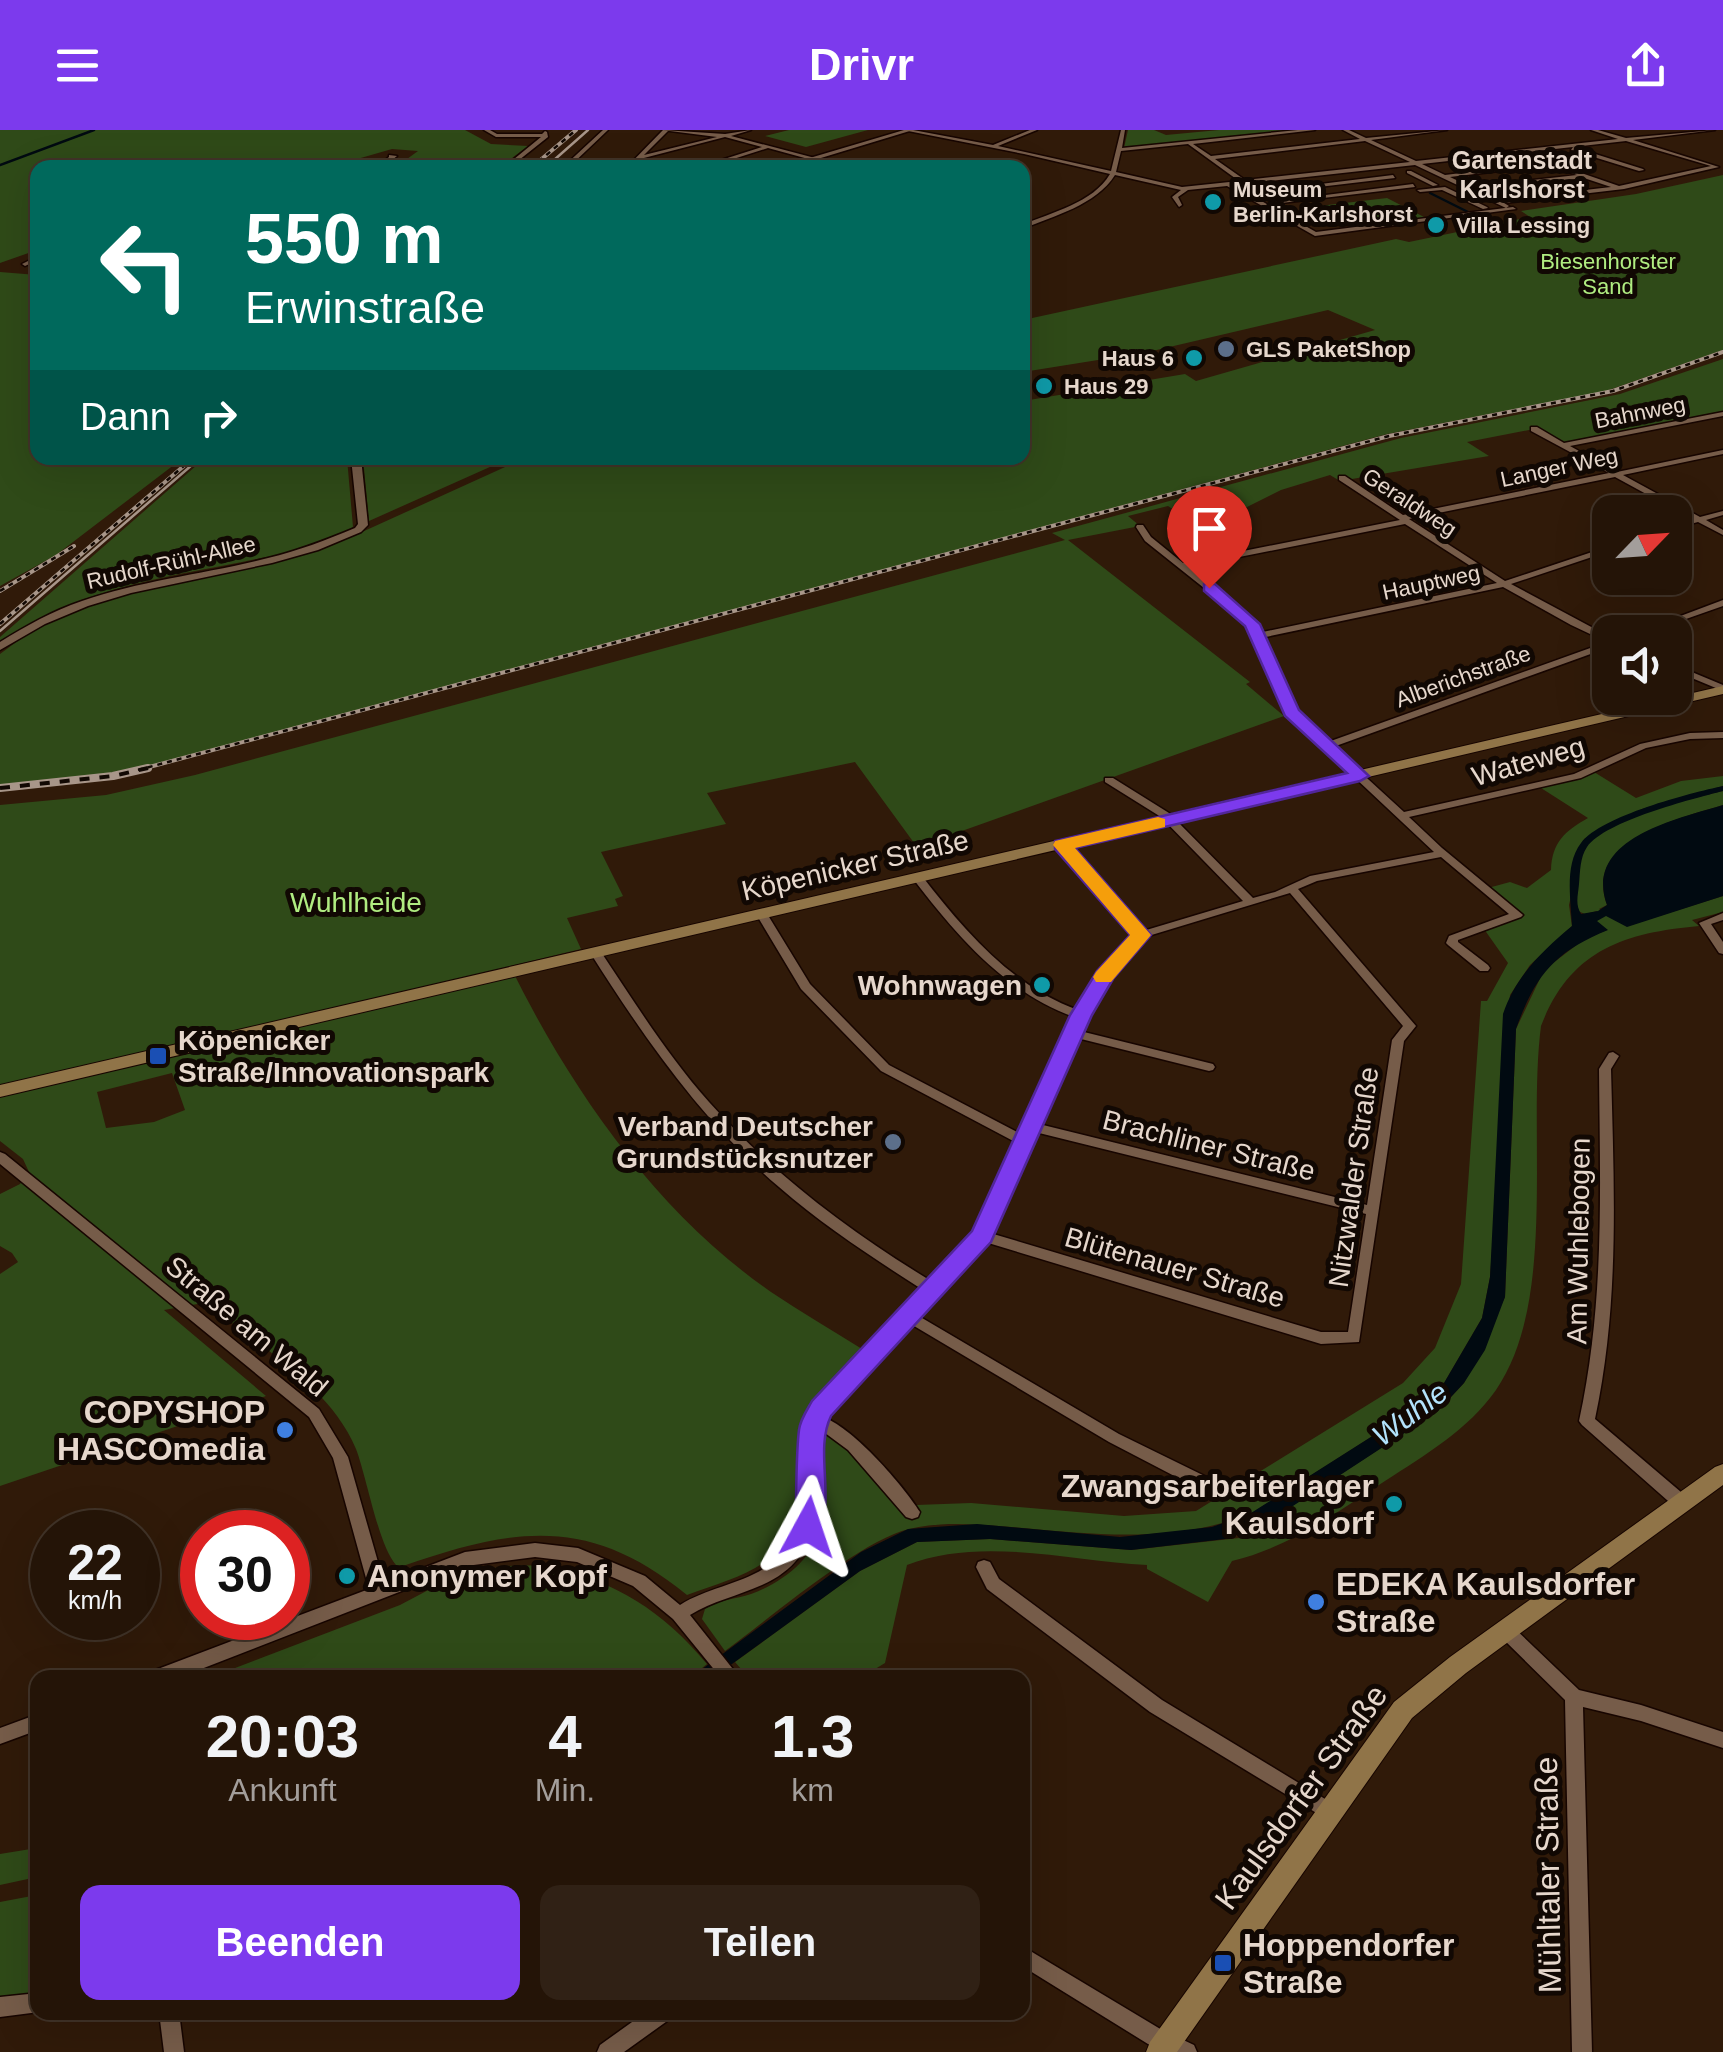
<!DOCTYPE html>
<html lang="de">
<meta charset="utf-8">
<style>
:root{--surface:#241407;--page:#302115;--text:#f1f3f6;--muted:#a39e9b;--line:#413328;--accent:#7c3aed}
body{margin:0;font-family:Arial,sans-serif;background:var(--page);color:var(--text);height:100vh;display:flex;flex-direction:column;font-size:38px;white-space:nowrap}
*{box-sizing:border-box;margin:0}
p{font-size:32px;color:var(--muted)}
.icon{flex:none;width:55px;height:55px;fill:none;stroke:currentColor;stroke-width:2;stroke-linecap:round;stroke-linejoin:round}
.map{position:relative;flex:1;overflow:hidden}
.drawer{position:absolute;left:30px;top:1540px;width:1000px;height:350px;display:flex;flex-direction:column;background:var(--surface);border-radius:20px;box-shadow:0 10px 40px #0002,0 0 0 2px var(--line)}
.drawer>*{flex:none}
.guide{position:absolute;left:30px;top:30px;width:1000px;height:305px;border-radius:20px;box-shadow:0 10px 40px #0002,0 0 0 2px var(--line);background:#00695c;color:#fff;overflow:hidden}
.needle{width:65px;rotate:65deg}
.buttons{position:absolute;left:1592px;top:365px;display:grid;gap:20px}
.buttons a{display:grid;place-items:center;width:100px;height:100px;border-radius:20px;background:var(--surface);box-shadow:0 10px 40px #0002,0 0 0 2px var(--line);font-size:50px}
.speed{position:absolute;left:30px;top:1380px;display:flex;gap:20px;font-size:50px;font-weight:700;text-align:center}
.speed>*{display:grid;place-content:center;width:130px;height:130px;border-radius:50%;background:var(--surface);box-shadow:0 10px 40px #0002,0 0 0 2px var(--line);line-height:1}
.speed small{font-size:25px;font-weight:400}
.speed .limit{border:15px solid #d22;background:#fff;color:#111}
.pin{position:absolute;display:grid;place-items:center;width:85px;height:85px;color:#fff;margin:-102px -42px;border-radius:50% 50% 50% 0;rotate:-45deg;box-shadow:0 0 10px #0007}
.pin .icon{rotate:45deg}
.me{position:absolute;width:110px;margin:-55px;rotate:5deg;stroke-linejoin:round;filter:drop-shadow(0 0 8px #0008)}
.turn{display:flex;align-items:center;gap:35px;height:210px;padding:0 50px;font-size:45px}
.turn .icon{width:130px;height:130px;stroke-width:2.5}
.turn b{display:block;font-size:70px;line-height:85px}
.then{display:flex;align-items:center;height:95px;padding:0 50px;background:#0003;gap:20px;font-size:38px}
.eta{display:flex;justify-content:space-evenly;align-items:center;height:170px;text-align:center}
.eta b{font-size:60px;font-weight:700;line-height:70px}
.action{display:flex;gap:20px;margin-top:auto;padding:20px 50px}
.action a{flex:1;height:115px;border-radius:20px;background:var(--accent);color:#fff;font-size:40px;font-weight:700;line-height:115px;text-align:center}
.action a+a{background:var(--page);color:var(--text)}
header{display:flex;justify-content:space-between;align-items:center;height:130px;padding:0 50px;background:var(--accent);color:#fff;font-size:45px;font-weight:700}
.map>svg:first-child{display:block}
.green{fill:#2f4a18;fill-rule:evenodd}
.water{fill:#010a11}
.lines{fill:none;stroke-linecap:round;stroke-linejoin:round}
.stream{stroke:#010a11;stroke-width:2.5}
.minor-casing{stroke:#170500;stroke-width:3}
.tertiary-casing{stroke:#170500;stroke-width:3}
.secondary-casing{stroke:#170500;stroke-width:2}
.minor{fill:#765c49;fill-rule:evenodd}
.tertiary{fill:#765c49;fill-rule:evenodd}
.secondary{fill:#907448;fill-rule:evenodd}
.tram{stroke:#a89689;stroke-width:2.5}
.rail-far1-casing{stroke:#a89689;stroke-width:4}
.rail-casing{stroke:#a89689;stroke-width:8}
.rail-far1{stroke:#110803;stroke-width:2.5;stroke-dasharray:5;stroke-linecap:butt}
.rail{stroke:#110803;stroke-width:4;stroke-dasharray:10;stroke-linecap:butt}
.route{fill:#7c3aed;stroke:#51269a;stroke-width:2.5}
.slow{fill:#f59e0b}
.culture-dot{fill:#0f9aa8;stroke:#110803;stroke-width:4}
.service-dot{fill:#5c6f8a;stroke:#110803;stroke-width:4}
.transit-dot{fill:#1a4fb4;stroke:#110803;stroke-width:4}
.shop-dot{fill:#3f7fe0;stroke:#110803;stroke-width:4}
.labels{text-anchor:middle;stroke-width:10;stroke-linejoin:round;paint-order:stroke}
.far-poi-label{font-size:22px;font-weight:bold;fill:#e6d7cc;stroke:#110803;text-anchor:start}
.far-park-label{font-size:22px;fill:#b0ec81;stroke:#110803}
.far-street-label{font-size:22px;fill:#e6d7cc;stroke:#110803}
.far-neighbourhood-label{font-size:25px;font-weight:bold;fill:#e6d7cc;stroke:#110803}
.street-label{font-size:28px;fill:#e6d7cc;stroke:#110803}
.park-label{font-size:28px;fill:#b0ec81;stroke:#110803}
.poi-label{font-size:28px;font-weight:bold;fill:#e6d7cc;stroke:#110803;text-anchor:end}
.water-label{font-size:30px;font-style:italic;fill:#b3e2fc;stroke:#110803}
.near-poi-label{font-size:32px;font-weight:bold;fill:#e6d7cc;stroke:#110803;text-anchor:start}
.near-street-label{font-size:32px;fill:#e6d7cc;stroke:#110803}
</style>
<header><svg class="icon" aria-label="menu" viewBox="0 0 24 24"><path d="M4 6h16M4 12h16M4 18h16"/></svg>Drivr<svg class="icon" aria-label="share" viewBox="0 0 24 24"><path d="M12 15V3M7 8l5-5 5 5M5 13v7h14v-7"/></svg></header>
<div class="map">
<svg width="1723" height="1922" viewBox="0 0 1723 1922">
<rect width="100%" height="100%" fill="#301a09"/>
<path class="green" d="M0 0H465L491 14 528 16 500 37H489L492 33 432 30 425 35 396 37 418 21 392 19 326 38H38L37 120 0 133Z
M789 0H868L806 17 765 6Z
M1128 0H1154L1166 5 1219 0H1304L1128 18H1124Z
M1723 45V220L1606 261 1387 304 153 637 64 652 0 656V524L31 501 97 471 259 434 362 402 525 328H1022L1023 271 1185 244 1196 251 1375 200 1328 180 1148 222 1023 242V190L1396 109 1409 112 1530 87 1521 81 1636 64Z
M1387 68 1426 88 1357 97 1319 76Z
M0 142 37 145 38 328H183L56 425 0 456Z
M1723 229V281L1562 313 1529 300 1467 312 1489 326 1340 351 1330 345 1281 360 1235 383 1239 387 1195 394 1168 376 1128 386 1140 396 1068 410 1250 552 1246 554 1284 586 917 717 855 632 707 663 726 694 601 722 623 766 615 769 618 776 567 788 581 819 510 836C571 960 656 1082 771 1162 801 1182 832 1200 862 1219L816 1266 806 1285 830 1300 916 1375 971 1373 1124 1386 1196 1381 1403 1253 1435 1218 1461 1154 1481 871H1487L1508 833 1484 799 1521 786 1488 758 1510 752 1527 758 1551 740C1552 712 1565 701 1588 688L1541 658 1594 642 1636 668 1681 651 1723 646V656L1642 679 1584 709 1569 775 1572 796 1530 835 1510 865 1490 1147 1482 1188 1444 1253 1404 1286 1252 1383 1270 1390 1438 1281 1464 1253 1505 1167 1516 899 1544 840 1583 810 1607 800 1595 791 1597 781 1585 784 1578 781C1574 764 1577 725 1590 712 1615 687 1689 669 1723 661V675C1677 689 1583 711 1607 775L1599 779 1627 796 1723 766V782L1692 790 1699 796C1622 803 1570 821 1541 896 1527 1004 1558 1170 1496 1260 1468 1300 1425 1325 1385 1351 1336 1383 1290 1417 1232 1431L1208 1472 1147 1439V1435C1070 1431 981 1406 907 1435L885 1533 862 1547H748L735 1532 860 1441 917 1412 990 1409 1131 1420 1266 1405 1242 1387C1170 1412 1098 1405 1023 1398 987 1395 945 1390 909 1399 861 1410 769 1489 725 1521L702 1489 705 1479C718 1470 736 1469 751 1464 786 1451 817 1426 824 1387L798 1384C782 1440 733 1447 687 1465 590 1385 514 1397 403 1436L396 1435C378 1414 367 1348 356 1319 332 1262 274 1226 227 1189L217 1188 220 1180 214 1171 164 1180 266 1266 0 1356V1144L18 1132 12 1123 0 1116V1064L20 1054 29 1042 23 1029 0 1011V675L106 665 195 645 1065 410 1052 403 1401 308 1620 264ZM172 943 185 980 154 992 106 998 97 962Z
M205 328H347L353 397C321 419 279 424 242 432 160 448 69 461 0 513V507Z
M363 328H510L369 391Z
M548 1435C617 1453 662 1480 707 1534L690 1548H209L400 1475 453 1447 504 1436Z
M37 1718V1747L0 1755V1724Z
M37 1765V1864L0 1868V1772Z"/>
<path class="water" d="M1723 656V661C1692 669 1605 691 1587 717 1580 727 1580 742 1579 754 1578 766 1575 774 1581 784L1598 781 1607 775C1583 709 1676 689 1723 675V766L1627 797 1606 786 1597 791 1608 800C1554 822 1535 846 1516 899L1505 1167 1485 1220 1464 1253 1438 1281 1270 1391 1225 1409 1131 1420 990 1409 917 1412 860 1441 714 1547 690 1548 861 1422 908 1399 977 1394 1120 1407 1212 1397 1251 1383 1404 1286 1444 1253 1482 1188 1490 1147 1503 884C1515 847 1542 821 1572 796 1571 771 1564 735 1581 713 1601 686 1690 663 1723 656Z"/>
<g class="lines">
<path class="stream" d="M0 35 94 0
M317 38 329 34
M1430 63 1470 83"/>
<g class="minor-casing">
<path id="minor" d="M484 0H490L497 4H542L545 1 547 2 548 7 509 38H503L541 7H496Z
M603 0H608L568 38H562Z
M663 0 725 4 751 0 731 6 815 28 812 30 768 18 705 38H696L762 17 725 7 640 29 631 38H626ZM668 1H670L717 7 644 25Z
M903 0H913L993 15 1030 0H1037L998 16 1111 41 1121 0H1125L1122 18 1298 0H1315L1193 14 1211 26 1360 9 1343 0H1349L1366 8 1447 0 1371 10 1416 31 1618 9 1591 0H1598L1626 8 1715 0 1633 10 1719 37 1624 59 1504 73 1509 76 1506 78 1415 35 1233 55 1316 102 1513 77 1516 79 1315 106 1227 56 1188 60 1178 67 1182 75 1179 77 1172 67 1181 60 1115 45C1096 75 1054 86 1022 99V95C1052 82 1093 73 1110 44L1024 24ZM1365 11 1410 32 1245 50 1215 29ZM1626 11 1711 36 1619 56 1523 23 1521 26 1541 33 1445 45 1422 34ZM1188 14 1239 51 1182 57 1116 42 1121 21ZM1548 35 1577 45 1471 57 1450 47ZM1584 48 1611 57 1499 70 1477 60Z
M1573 17 1643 39 1644 40 1639 41 1571 20Z
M389 25 397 26 382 38H376L389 27Z
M415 36H453L455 38H413Z
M1407 41H1411L1438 55 1433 56 1407 43Z
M1393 45 1395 48 1267 63 1264 61Z
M1413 54 1415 57 1273 74 1270 72Z
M1445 57 1487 77 1488 78 1483 79 1442 60 1420 62 1417 60Z
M38 126V130L25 136 22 134Z
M1723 282V286L1570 316 1617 342 1723 320V324L1623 345 1700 387 1723 381V385L1706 390 1723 400V405L1698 392 1675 398V394L1692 389 1615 347 1409 389 1505 451 1610 416V421L1511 454 1610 507V517L1333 617 1404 682 1574 644 1640 614 1690 603 1723 602V608L1690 609 1646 618 1581 648 1409 687 1442 718 1523 785 1521 787 1458 810V812L1488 835 1490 838 1488 841H1480L1448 815 1446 813 1449 806 1509 784 1441 727 1317 751 1298 759 1416 896 1404 911 1359 1212 1321 1214 985 1112 917 1185 1119 1304 1219 1353 1221 1358 1219 1363 1213 1365 1207 1363 1109 1312 909 1193 827 1281 825 1288C854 1299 903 1355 920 1382L918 1387 912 1389 906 1387 848 1320 821 1300C813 1361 832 1424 762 1455 738 1466 712 1471 690 1485L740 1548H721L673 1489 633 1456 577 1432 535 1427 466 1436 178 1548H148L150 1542 369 1459 333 1328 309 1287 0 1034V1022L5 1024 319 1279 348 1327 384 1453 465 1422 535 1413 578 1418 645 1446 680 1475C708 1457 745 1454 772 1433 811 1402 800 1361 804 1318 805 1301 809 1288 816 1274L923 1160C873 1128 824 1096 779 1057 702 991 645 909 591 824L593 822H601C635 873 668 926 709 972 774 1045 849 1101 931 1151L976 1103 1017 1013 881 941 801 859 756 784 758 782H766L810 854 889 935 1021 1004 1074 887C1005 862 958 807 914 750L913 748 914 746H922C964 800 1011 856 1078 880L1101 842 1135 805 1058 717V713H1066L1143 801 1243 771 1161 687 1105 652V648H1113L1169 683 1253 768 1275 762 1310 746 1434 722 1288 585 1243 489 1145 411 1136 397 1137 395H1143L1151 407 1183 433 1400 390 1339 350V346H1345L1403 385 1609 343 1531 301V297H1537L1564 313ZM1405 394 1497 453 1258 503 1250 486 1189 437ZM1503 457 1571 495 1607 512 1328 612 1295 582 1261 508ZM1290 763 1403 896 1392 910 1367 1075 1039 994 1077 908 1209 941 1213 940 1215 937 1213 934 1080 901 1110 847 1145 807ZM1035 1002 1366 1084 1348 1202H1321L990 1103 1029 1016 1032 1012Z
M1723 470V476L1649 502H1638Z
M1675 535 1723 555V561L1675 541Z
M1723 783V790L1711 794 1723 812V824L1719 823 1699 793Z
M1613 922 1619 926 1611 939C1614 1058 1620 1171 1595 1289L1688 1368 1690 1373 1688 1378 1682 1380 1676 1378 1582 1295 1579 1291C1605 1172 1600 1059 1599 939L1609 923Z
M984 1430 990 1432 999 1449 1162 1570 1335 1675 1338 1681 1335 1687 1329 1690 1323 1687 1150 1582 987 1459 976 1437 978 1432Z
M1506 1494 1512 1496 1579 1560 1641 1575 1723 1602V1618L1641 1591 1583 1577 1592 1922H1572L1565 1570 1500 1506 1498 1501 1500 1496Z
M38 1584V1600L0 1614V1598Z
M1022 1816 1162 1900 1194 1915 1197 1922H1165L1148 1914 1022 1836Z
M38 1863 39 1882 0 1887V1867Z
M159 1882H179L184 1922H164Z
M646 1882H673L670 1889 624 1922H597L600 1915Z"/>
</g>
<g class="tertiary-casing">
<path id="tertiary" d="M904 0H913L788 38H776Z
M351 328H361L368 395 361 402 318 420 272 433 131 463 88 476 45 494 0 520V512C26 496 52 481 82 471 142 450 206 444 268 428 298 421 326 410 355 398L358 394Z"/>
</g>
<g class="secondary-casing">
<path id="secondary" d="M1723 556V564L0 967V955Z
M1723 1334V1355L1466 1543 1412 1588 1177 1922H1146L1150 1912 1394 1572 1450 1527 1715 1337Z"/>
</g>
<use href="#minor" class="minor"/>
<use href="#tertiary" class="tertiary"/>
<use href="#secondary" class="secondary"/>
<path class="tram" d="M545 38 588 0
M0 501 200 328"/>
<g class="rail-far1-casing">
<path id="rail-far1" d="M531 38 576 0
M0 461 74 416
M0 494 193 328
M138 640 1389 306 1613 261 1723 222"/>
</g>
<g class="rail-casing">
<path id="rail" d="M0 658 113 646 148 638"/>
</g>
<use href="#rail-far1" class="rail-far1"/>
<use href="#rail" class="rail"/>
</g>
<path class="route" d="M1204 454H1215L1260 494 1299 580 1369 646 1360 651 1075 718 1151 805 1113 849 1092 885 991 1112 831 1286C814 1321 836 1368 818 1406L808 1409 798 1406C794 1399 797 1314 799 1300 800 1290 807 1280 812 1271L972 1101 1070 885 1097 841 1130 805 1055 719V711L1347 643 1285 586 1245 496 1204 461Z"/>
<path class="slow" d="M1158 687 1165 689V697L1075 718 1151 805 1111 852H1096L1093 847 1096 842 1130 805 1053 715 1055 711Z"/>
<g class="culture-dot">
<circle cx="1213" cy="72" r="10"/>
<circle cx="1436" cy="95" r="10"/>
<circle cx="1194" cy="228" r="10"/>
<circle cx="1044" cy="256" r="10"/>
<circle cx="1042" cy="855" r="10"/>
<circle cx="1394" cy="1374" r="10"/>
<circle cx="347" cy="1446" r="10"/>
</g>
<g class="service-dot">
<circle cx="1226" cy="219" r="10"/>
<circle cx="893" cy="1012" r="10"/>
</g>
<g class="transit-dot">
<rect x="148" y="916" width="20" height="20" rx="5"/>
<rect x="1213" y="1823" width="20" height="20" rx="5"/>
</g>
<g class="shop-dot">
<circle cx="285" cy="1300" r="10"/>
<circle cx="1316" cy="1472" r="10"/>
</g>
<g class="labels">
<g class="far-poi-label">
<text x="1233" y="67">Museum<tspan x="1233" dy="25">Berlin-Karlshorst</tspan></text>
<text x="1456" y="103">Villa Lessing</text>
<text x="1246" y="227">GLS PaketShop</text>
<text x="1174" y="236" text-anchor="end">Haus 6</text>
<text x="1064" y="264">Haus 29</text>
</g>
<g class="far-park-label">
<text x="1608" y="139">Biesenhorster<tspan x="1608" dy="25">Sand</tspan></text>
</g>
<g class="far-street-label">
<text transform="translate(1640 282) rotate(-11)" y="8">Bahnweg</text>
<text transform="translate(1559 337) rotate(-12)" y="8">Langer Weg</text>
<text transform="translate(1410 372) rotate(33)" y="8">Geraldweg</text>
<text transform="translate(171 432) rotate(-13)" y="8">Rudolf-Rühl-Allee</text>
<text transform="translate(1431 452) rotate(-12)" y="8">Hauptweg</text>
<text transform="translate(1463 546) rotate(-20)" y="8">Alberichstraße</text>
</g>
<g class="far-neighbourhood-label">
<text x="1522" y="39">Gartenstadt<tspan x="1522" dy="29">Karlshorst</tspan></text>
</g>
<g class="street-label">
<text transform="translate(1528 631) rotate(-16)" y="10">Wateweg</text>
<text transform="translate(855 735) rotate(-13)" y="10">Köpenicker Straße</text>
<text transform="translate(1209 1015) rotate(14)" y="10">Brachliner Straße</text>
<text transform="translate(1353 1047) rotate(-82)" y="10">Nitzwalder Straße</text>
<text transform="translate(1578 1111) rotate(-89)" y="10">Am Wuhlebogen</text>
<text transform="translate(1175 1137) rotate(16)" y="10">Blütenauer Straße</text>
<text transform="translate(247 1196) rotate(40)" y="10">Straße am Wald</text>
</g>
<g class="park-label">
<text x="356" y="782">Wuhlheide</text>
</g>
<g class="poi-label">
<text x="1022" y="865">Wohnwagen</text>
<text x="178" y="920" text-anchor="start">Köpenicker<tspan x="178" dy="32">Straße/Innovationspark</tspan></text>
<text x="873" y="1006">Verband Deutscher<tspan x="873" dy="32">Grundstücksnutzer</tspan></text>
</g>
<g class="water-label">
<text transform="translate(1410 1284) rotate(-37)" y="10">Wuhle</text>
</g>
<g class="near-poi-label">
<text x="265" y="1293" text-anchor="end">COPYSHOP<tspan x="265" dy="37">HASCOmedia</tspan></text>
<text x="1374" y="1367" text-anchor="end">Zwangsarbeiterlager<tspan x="1374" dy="37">Kaulsdorf</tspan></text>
<text x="367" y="1457">Anonymer Kopf</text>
<text x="1336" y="1465">EDEKA Kaulsdorfer<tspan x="1336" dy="37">Straße</tspan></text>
<text x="1243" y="1826">Hoppendorfer<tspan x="1243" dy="37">Straße</tspan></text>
</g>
<g class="near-street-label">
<text transform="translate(1301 1667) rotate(-54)" y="11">Kaulsdorfer Straße</text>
<text transform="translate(1548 1745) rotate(-91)" y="11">Mühltaler Straße</text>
</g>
</g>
</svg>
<div class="buttons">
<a><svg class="needle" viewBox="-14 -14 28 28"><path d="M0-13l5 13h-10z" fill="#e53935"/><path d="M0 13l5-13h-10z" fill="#a39e9b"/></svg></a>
<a><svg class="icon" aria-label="sound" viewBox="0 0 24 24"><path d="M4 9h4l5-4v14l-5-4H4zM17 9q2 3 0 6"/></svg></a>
</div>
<div class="speed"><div>22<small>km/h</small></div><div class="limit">30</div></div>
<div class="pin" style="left:1209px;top:458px;background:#d93025"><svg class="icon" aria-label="arrive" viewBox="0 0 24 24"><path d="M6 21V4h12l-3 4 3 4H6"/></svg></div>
<svg class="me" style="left:808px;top:1397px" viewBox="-20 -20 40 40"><path d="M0-17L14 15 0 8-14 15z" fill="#7c3aed" stroke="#fff" stroke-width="4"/></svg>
<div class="guide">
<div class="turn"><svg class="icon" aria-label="left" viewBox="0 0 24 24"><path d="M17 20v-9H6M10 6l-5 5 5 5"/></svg><div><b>550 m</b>Erwinstraße</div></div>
<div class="then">Dann<svg class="icon" aria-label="right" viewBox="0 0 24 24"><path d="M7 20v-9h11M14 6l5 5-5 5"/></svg></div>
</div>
<section class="drawer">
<div class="eta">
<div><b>20:03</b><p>Ankunft</p></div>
<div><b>4</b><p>Min.</p></div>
<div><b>1.3</b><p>km</p></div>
</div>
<div class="action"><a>Beenden</a><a>Teilen</a></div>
</section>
</div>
